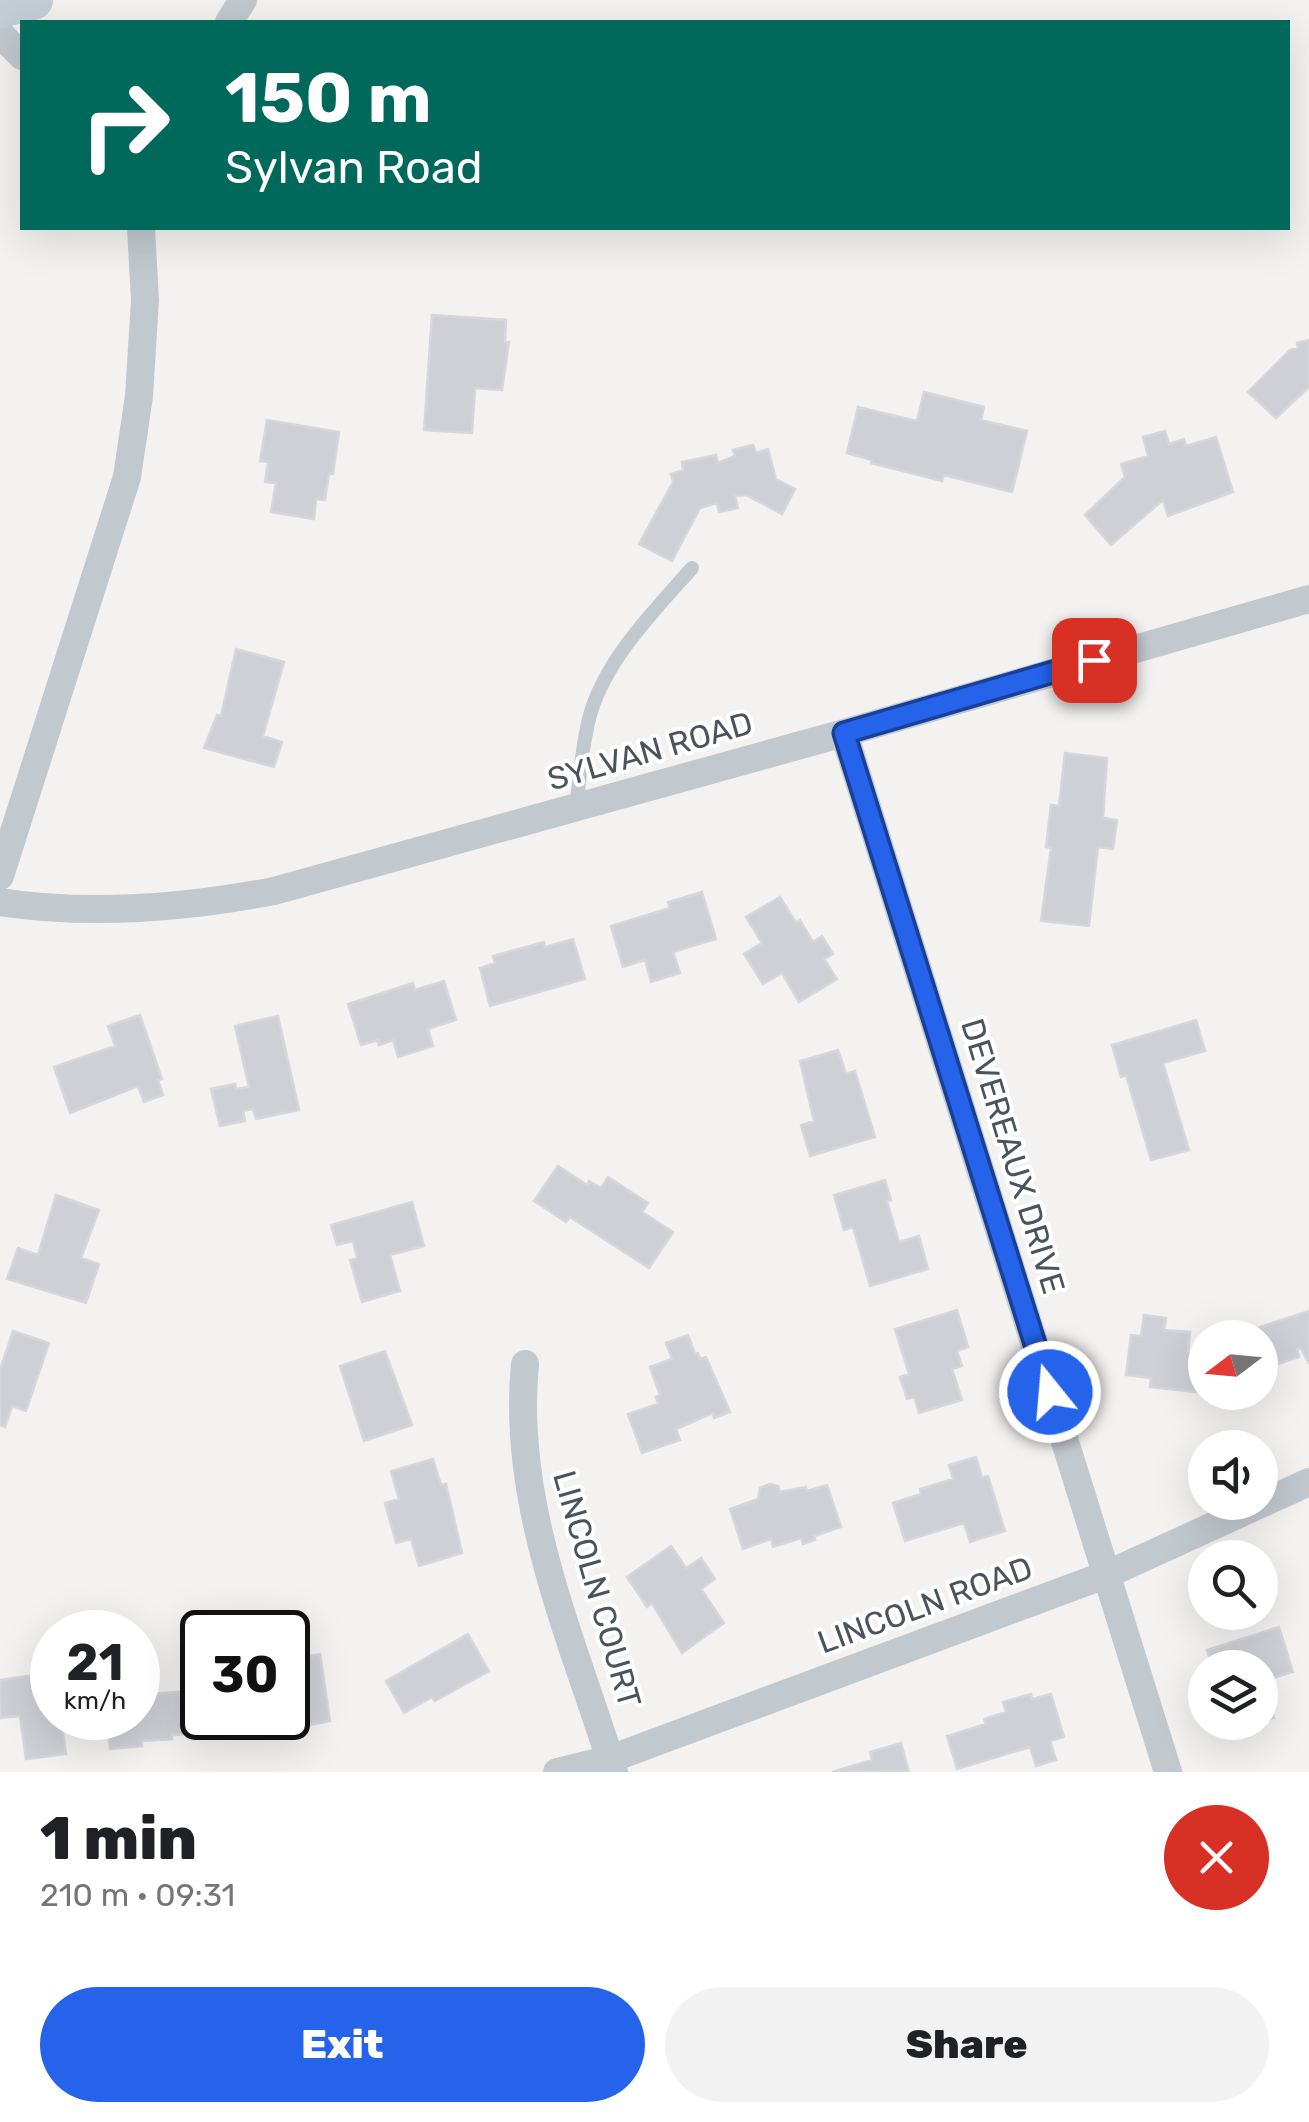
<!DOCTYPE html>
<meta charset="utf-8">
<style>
:root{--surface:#fff;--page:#f2f2f2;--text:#202124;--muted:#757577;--accent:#2563eb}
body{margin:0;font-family:Rubik,sans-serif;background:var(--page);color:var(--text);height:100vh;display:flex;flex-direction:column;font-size:38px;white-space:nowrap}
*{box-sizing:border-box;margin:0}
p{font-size:32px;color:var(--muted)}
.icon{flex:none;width:55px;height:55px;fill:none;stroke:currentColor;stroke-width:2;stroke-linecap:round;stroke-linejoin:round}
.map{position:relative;height:1772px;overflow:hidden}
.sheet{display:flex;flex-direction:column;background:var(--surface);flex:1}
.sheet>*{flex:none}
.top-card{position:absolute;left:20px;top:20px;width:1270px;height:210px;border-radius:0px;box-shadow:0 10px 40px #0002;background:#00695c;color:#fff;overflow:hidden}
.needle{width:65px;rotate:254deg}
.buttons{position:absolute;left:1188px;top:1320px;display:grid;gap:20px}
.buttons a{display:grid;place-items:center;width:90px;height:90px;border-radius:50%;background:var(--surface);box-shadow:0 10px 40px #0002;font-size:50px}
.speed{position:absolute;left:30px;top:1610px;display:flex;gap:20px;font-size:50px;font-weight:700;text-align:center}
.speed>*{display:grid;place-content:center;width:130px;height:130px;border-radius:50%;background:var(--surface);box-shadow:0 10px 40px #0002;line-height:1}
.speed small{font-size:25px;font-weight:400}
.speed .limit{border:5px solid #111;border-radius:15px;background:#fff;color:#111}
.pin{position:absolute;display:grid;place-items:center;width:85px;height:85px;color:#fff;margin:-42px;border-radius:20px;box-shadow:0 5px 15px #0006}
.me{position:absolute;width:110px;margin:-55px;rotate:343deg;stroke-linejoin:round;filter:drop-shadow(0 0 8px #0008)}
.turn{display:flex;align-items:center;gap:35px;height:210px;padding:0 40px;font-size:45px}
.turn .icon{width:130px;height:130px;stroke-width:2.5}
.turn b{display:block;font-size:70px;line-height:85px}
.round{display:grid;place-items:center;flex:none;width:105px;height:105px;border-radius:52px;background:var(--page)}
.overview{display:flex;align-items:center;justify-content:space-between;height:170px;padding:0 40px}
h1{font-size:60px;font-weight:800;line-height:75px}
.action{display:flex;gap:20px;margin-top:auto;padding:20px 40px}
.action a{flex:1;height:115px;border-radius:60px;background:var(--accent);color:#fff;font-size:40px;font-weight:800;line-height:115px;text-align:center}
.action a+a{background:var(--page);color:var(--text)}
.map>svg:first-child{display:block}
.building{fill:#cfd0d5;stroke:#d6d7dc;stroke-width:2.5}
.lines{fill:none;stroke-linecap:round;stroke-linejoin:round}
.lane{stroke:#c1c8ce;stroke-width:14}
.street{stroke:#c1c8ce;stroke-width:28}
.secondary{stroke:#c4ccd5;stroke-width:40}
.route-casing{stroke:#184099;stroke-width:25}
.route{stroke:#2563eb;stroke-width:18}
.labels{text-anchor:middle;stroke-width:8;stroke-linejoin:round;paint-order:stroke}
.street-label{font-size:32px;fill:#4b545d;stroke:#fff}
</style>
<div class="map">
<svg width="1309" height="1772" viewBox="0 0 1309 1772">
<rect width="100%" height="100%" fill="#f3f2f1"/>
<path class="building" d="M432 315 506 320 505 342H509L502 390 475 388 472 433 424 430Z
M1309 340V387L1276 418 1248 392 1290 350 1298 348 1297 343Z
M924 392 984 407 981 420 1027 431 1012 492 944 475 942 481 871 463 872 460 847 453 858 407 917 421Z
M267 420 339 432 333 474 329 473 325 500 316 499 314 519 271 512 276 483 265 482 268 462 260 461Z
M1165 431 1169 444 1184 439 1186 446 1216 437 1233 492 1168 516 1163 500 1111 545 1085 515 1125 477 1121 464 1148 456 1143 437Z
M753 445 756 453 768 449 776 479 795 489 782 514 746 495 735 496 738 508 719 512 717 503 700 508 672 561 639 544 673 482 671 474 683 470 682 462 716 455 718 463 735 456 733 450Z
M236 649 284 662 263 736 282 742 274 767 204 748 217 715 221 716Z
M1065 753 1107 758 1103 818 1117 820 1113 849 1098 847 1089 926 1041 921 1051 848 1046 847 1051 805 1059 806Z
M702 892 716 939 673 952 680 973 651 982 645 960 623 967 611 926 670 908 668 902Z
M780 897 796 923 800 920 813 942 822 936 833 954 824 959 837 979 799 1002 782 973 763 984 744 954 762 943 746 917Z
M573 939 585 979 490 1006 480 968 495 963 493 956 544 942 545 947Z
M444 981 456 1020 428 1029 433 1046 398 1057 393 1040 379 1045 378 1040 361 1045 348 1004 413 983 415 990Z
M140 1015 162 1079 158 1080 163 1095 144 1102 138 1086 70 1113 54 1067 115 1046 108 1026Z
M278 1016 299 1110 256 1119 253 1109 243 1111 245 1121 220 1126 211 1089 235 1084 236 1089 249 1087 235 1026Z
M1196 1020 1205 1051 1163 1063 1189 1150 1151 1160 1126 1075 1121 1077 1112 1045Z
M838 1050 846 1074 855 1071 875 1137 810 1156 801 1125 814 1121 800 1061Z
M558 1166 587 1185 589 1181 601 1188 608 1177 648 1203 642 1212 673 1232 649 1268 570 1217 566 1222 534 1201Z
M885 1180 891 1200 887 1201 899 1242 919 1236 928 1269 870 1286 853 1227 844 1230 834 1195Z
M56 1195 99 1210 81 1258 99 1264 86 1303 7 1279 18 1248 38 1255Z
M412 1202 424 1246 390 1255 400 1291 362 1302 350 1260 357 1258 353 1241 337 1245 331 1225Z
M957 1310 968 1347 957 1351 962 1366 952 1369 962 1400 919 1413 914 1397 907 1399 900 1377 909 1374 895 1329Z
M1309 1311V1364L1301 1348 1297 1349 1299 1357 1266 1368 1260 1338H1256L1254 1329Z
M1144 1315 1166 1318 1164 1330 1190 1332 1188 1353 1205 1355V1392L1214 1394 1150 1387 1151 1378 1126 1375 1131 1335 1141 1336Z
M13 1331 49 1343 26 1411 12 1406 5 1427 0 1425V1370Z
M688 1335 695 1354 698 1353 700 1359 706 1357 730 1412 714 1418 713 1413 676 1429 680 1440 642 1453 628 1414 658 1404 656 1397 660 1395 650 1367 672 1359 666 1343Z
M385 1351 412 1425 364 1441 340 1366Z
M976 1457 982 1478 988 1476 1005 1531 970 1542 964 1523 905 1541 893 1503 921 1494 920 1489 953 1479 949 1465Z
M433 1459 441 1485 446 1484 462 1553 419 1566 411 1539 396 1543 385 1503 399 1499 391 1471Z
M770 1484 778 1486 780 1492 806 1487 807 1491 827 1485 841 1527 814 1536 815 1540 803 1544 801 1538 773 1547 771 1539 743 1549 730 1509 758 1499 760 1488Z
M671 1546 686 1568 701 1558 715 1579 701 1589 724 1623 682 1653 652 1603 647 1607 627 1577Z
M1279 1627 1293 1672 1263 1681 1274 1718 1239 1729 1237 1722H1260V1668H1213L1207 1650Z
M468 1634 489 1671 435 1701 432 1697 404 1713 386 1681Z
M320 1654 330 1721 247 1737 244 1718H288V1660Z
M50 1673 52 1718H61L66 1754 26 1759 20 1716 0 1718V1680Z
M201 1690 204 1733 172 1735V1739L142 1741V1746L110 1749 107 1718H138V1695Z
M1031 1694 1032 1699 1051 1694 1064 1737 1050 1741 1056 1760 1036 1766 1030 1747 957 1769 947 1736 986 1724 984 1719 1006 1712 1003 1702Z
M901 1743 909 1772H832L872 1760 870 1752Z"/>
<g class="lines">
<path class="lane" d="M576 807C580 777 582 744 590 715 606 659 654 611 692 568"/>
<path class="street" d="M229 22 243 0
M0 34 22 56
M844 733 1168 1772
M0 876 127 477 139 396 145 300 141 228
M0 902C91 916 185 908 274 891L844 733 1309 599
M525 1364C511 1506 573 1640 614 1772
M557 1772 610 1759 1108 1574 1309 1482"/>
<path class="secondary" d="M0 8 33 0"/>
</g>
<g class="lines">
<g class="route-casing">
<path id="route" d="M1050 1392 844 733 1094 660"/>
</g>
<use href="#route" class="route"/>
</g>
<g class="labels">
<g class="street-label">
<text transform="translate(650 751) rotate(-16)" y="11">SYLVAN ROAD</text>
<text transform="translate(1013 1156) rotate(73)" y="11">DEVEREAUX DRIVE</text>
<text transform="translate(597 1589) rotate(74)" y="11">LINCOLN COURT</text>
<text transform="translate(925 1605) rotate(-20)" y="11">LINCOLN ROAD</text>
</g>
</g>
</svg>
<div class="buttons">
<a><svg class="needle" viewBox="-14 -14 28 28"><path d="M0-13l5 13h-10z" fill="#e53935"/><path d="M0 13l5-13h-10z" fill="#757577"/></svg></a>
<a><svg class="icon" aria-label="sound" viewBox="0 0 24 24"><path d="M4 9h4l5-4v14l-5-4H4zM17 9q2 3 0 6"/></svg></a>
<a><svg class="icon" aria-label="search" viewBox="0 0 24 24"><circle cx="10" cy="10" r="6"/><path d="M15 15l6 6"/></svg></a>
<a><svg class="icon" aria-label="layers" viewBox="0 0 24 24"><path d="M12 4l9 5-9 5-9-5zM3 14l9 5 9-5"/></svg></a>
</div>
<div class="speed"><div>21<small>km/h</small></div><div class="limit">30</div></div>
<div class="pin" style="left:1094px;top:660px;background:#d93025"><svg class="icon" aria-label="arrive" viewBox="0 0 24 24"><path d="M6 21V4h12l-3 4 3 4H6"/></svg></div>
<svg class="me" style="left:1050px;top:1392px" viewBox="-20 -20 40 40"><circle r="17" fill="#2563eb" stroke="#fff" stroke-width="3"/><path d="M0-11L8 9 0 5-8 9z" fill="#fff"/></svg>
<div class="top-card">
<div class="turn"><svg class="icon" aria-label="right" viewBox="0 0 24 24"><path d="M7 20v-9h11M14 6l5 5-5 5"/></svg><div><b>150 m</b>Sylvan Road</div></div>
</div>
</div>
<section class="sheet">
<div class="overview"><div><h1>1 min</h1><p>210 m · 09:31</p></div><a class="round" style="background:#d93025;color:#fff"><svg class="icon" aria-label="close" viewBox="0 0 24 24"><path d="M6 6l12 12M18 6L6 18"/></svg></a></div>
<div class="action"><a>Exit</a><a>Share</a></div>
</section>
